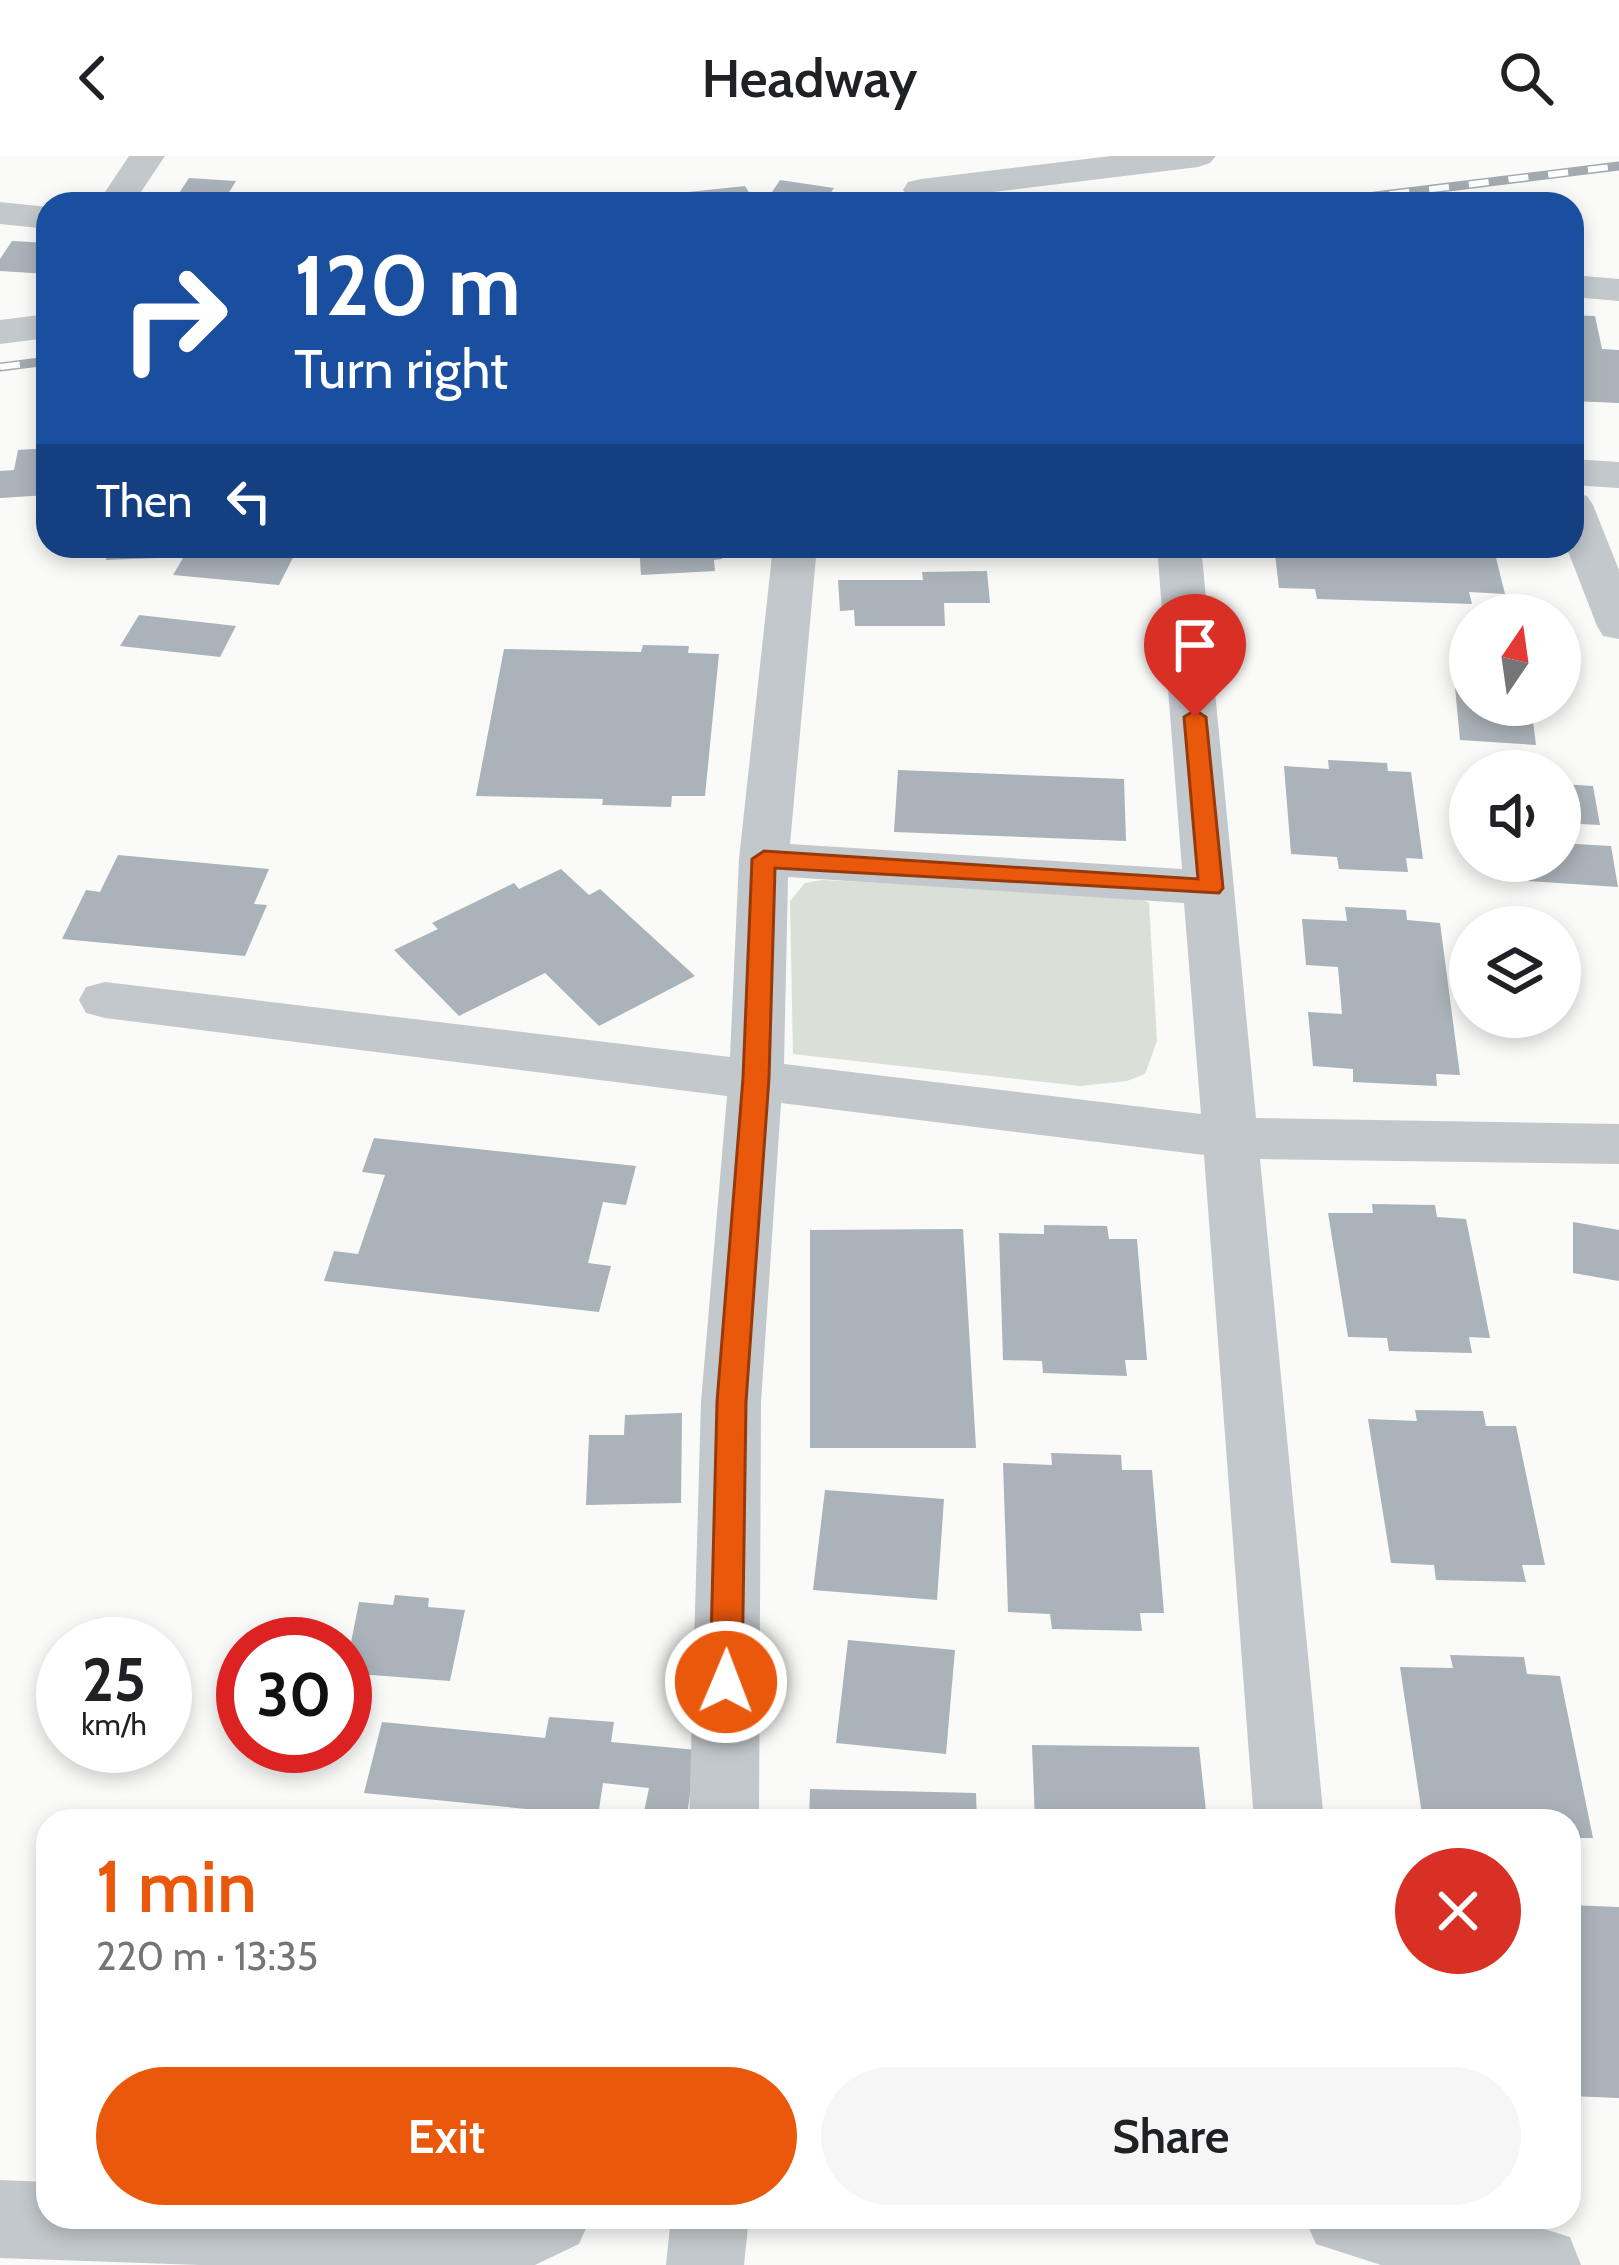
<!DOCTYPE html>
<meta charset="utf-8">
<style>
:root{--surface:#fff;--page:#f6f6f6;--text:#202124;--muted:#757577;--accent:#ea580c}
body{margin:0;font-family:Cabin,sans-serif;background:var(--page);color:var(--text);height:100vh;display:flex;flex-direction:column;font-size:45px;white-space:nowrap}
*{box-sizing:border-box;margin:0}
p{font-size:39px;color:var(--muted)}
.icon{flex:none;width:66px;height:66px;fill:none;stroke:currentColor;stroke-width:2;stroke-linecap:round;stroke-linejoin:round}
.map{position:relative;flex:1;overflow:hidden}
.sheet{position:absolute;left:36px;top:1653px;width:1545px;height:420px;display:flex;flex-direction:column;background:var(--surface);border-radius:36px;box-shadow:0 6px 18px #0003}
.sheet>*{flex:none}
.guide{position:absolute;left:36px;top:36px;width:1548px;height:366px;border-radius:36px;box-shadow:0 6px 18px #0003;background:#1a4fa0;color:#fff;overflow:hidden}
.needle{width:78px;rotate:13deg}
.buttons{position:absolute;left:1449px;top:438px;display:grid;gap:24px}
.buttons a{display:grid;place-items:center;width:132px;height:132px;border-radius:50%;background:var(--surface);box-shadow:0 6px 18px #0003;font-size:60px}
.speed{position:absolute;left:36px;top:1461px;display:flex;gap:24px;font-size:60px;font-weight:700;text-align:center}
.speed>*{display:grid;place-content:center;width:156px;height:156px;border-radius:50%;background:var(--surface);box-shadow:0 6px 18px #0003;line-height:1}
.speed small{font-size:30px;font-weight:400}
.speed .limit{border:18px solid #d22;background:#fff;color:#111}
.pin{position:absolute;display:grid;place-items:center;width:102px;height:102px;color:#fff;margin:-123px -51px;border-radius:50% 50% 50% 0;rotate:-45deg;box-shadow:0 0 12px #0007}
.pin .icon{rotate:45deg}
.me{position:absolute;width:132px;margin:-66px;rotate:1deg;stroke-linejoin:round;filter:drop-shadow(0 0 9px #0008)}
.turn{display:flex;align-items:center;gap:42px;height:252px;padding:0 60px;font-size:54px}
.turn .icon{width:156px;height:156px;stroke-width:2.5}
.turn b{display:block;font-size:84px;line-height:102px}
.then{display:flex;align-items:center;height:114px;padding:0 60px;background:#0003;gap:24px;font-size:45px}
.round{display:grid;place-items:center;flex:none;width:126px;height:126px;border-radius:63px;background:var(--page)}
.headline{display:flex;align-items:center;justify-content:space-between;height:204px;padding:0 60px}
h1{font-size:72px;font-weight:600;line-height:90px;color:var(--accent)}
.action{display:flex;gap:24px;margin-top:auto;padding:24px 60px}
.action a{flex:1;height:138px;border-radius:72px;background:var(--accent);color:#fff;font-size:48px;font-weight:600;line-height:138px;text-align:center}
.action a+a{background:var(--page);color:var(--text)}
header{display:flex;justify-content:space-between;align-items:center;height:156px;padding:0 60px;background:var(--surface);font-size:54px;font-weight:600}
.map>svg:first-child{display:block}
.green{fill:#dadfd7}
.building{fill:#aab3b9}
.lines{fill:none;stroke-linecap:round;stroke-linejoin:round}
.street{fill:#c3c8cc;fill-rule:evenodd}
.rail-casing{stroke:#a2aab0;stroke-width:9}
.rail{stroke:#fff;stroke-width:6;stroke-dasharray:20;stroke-linecap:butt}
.route{fill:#ea580c;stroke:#983908;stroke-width:3}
</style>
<header><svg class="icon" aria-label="back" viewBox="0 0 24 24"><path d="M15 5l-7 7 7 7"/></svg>Headway<svg class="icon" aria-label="search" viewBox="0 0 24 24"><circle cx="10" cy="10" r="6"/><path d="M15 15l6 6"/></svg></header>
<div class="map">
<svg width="1619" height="2109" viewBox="0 0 1619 2109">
<rect width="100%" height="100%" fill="#fafaf8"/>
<path class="green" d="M822 724 1134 739 1149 747 1157 885 1145 918 1127 925 1080 930 793 898 790 745 805 727Z"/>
<path class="building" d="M189 22 236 25 222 48H172Z
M780 24 834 32 824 47 770 39Z
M745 30 756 48H683L679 37Z
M12 85 48 87V118L0 115V103Z
M1572 159 1595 160 1602 193 1619 194V247L1572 245Z
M48 292V339L0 342V315L14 314 18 294Z
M108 390H159L157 402 106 404Z
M190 390H299L279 429 173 419Z
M639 390H721L722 403 714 404 715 415 641 419Z
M1274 390H1493L1505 438 1469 436 1472 448 1317 443 1315 433 1279 432Z
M987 415 990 447H944L945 470H855L854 454 840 455 838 424H923L922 416Z
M139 459 236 470 220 501 120 490Z
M643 489 689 490 688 497 719 498 705 640H672L671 651 602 649 603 643 476 640 504 493 641 496Z
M1455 531 1470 532V549H1531L1536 589 1460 584Z
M1328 604 1387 607 1388 615 1411 616 1423 703 1406 702 1408 716 1339 713 1337 701 1291 698 1284 610 1329 613Z
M898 614 1124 623 1126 685 894 676Z
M1560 628 1593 630 1600 669 1560 667Z
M1560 687 1611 690 1618 731 1500 723 1497 705H1560Z
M118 699 269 713 254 748 267 749 245 800 62 783 86 734 100 736Z
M561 713 589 739 600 733 695 820 599 870 545 817 459 860 394 794 438 773 432 767 514 727 519 733Z
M1345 751 1406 754 1407 764 1440 767 1460 919 1436 918 1437 930 1353 926V913L1313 910 1308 856 1342 858 1338 811 1306 809 1302 763 1347 765Z
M374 982 636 1010 626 1049 603 1046 588 1107 611 1110 599 1156 324 1125 334 1095 358 1098 385 1019 362 1016Z
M1372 1048 1435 1049 1437 1061 1466 1063 1490 1182 1469 1181 1472 1197 1389 1195 1387 1182 1348 1181 1328 1057H1373Z
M1573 1066 1619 1074V1125L1573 1117Z
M1044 1069 1107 1070 1109 1083H1137L1147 1204H1125L1127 1220 1043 1217 1042 1205 1003 1204 999 1077 1044 1078Z
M963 1073 976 1292H810V1074Z
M1415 1254 1483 1255 1486 1270H1516L1545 1409H1522L1526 1426 1436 1424 1434 1409 1391 1407 1368 1263 1417 1265Z
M682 1257 681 1347 586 1349 589 1279H624L625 1259Z
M1051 1297 1121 1299 1122 1314H1152L1164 1457H1140L1142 1475 1052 1473 1050 1458 1008 1456 1003 1307 1052 1309Z
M825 1334 944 1343 937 1444 813 1434Z
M395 1439 429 1442 428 1451 465 1454 450 1525 345 1517 359 1446 393 1449Z
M848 1484 955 1494 946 1598 836 1587Z
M1450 1499 1524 1501 1527 1518 1560 1520 1593 1682H1569V1665H1423L1400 1511 1453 1512Z
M549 1561 614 1566 611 1586 697 1594 686 1665 643 1661 649 1632 603 1627 598 1660 364 1637 382 1566 545 1582Z
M1032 1589 1199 1591 1207 1665H1035Z
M810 1633 976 1637 977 1665H809Z
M1569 1749 1619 1751V1942L1569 1940Z"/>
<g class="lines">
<path class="street" d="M129 0H165L133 48H97Z
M1111 0H1216L1210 7 1198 11 921 45 908 42 903 34 908 26 921 23Z
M0 46 48 51V73L0 68Z
M1572 119 1619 123V145L1572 141Z
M48 158V182L0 188V164Z
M1572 303 1619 306V332L1572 329Z
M1572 336 1587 340 1593 349 1619 414V483L1603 480 1597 470 1566 390H1572Z
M773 390H817L790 688 1182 713 1157 390H1201L1256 962 1619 968V1008L1260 1003 1324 1665H1254L1204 999 781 947 761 1246 759 1665H689L701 1246 727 940 105 862 86 857 79 844 86 831 105 826 730 901 739 703ZM788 721 1184 747 1201 958 784 908Z
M0 2024 48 2026V2061H591L579 2088 535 2109H200L0 2102Z
M671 2061H749L744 2109H666Z
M1304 2061H1506L1570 2081 1581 2109H1381L1316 2088Z"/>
<g class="rail-casing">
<path id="rail" d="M1310 48 1619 10
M0 211 48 205"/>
</g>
<use href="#rail" class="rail"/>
</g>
<path class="route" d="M1195 554 1206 561 1223 732 1219 737 775 712 769 922 746 1246 742 1526 738 1535 726 1540 715 1535 710 1526 717 1246 743 922 752 703 764 695 1198 723 1184 561Z"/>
</svg>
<div class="buttons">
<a><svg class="needle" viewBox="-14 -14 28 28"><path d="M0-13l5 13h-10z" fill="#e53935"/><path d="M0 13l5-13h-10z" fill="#757577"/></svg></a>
<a><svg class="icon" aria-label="sound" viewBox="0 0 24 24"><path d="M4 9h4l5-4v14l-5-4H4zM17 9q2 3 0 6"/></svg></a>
<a><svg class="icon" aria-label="layers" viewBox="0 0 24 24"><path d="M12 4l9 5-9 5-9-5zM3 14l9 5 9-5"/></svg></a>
</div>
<div class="speed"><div>25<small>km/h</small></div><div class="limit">30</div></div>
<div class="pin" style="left:1195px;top:561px;background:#d93025"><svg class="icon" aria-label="arrive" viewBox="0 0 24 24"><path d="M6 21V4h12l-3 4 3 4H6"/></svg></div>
<svg class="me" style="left:726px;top:1526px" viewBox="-20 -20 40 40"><circle r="17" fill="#ea580c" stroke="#fff" stroke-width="3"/><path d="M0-11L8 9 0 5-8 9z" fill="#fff"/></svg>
<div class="guide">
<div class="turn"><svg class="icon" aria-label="right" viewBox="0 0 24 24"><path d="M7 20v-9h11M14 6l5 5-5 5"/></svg><div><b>120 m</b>Turn right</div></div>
<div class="then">Then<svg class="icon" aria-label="left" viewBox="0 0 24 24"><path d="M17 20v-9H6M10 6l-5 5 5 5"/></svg></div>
</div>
<section class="sheet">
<div class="headline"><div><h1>1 min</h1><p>220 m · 13:35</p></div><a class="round" style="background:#d93025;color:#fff"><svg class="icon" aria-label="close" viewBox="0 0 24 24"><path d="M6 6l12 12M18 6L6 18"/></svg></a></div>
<div class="action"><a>Exit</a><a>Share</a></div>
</section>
</div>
